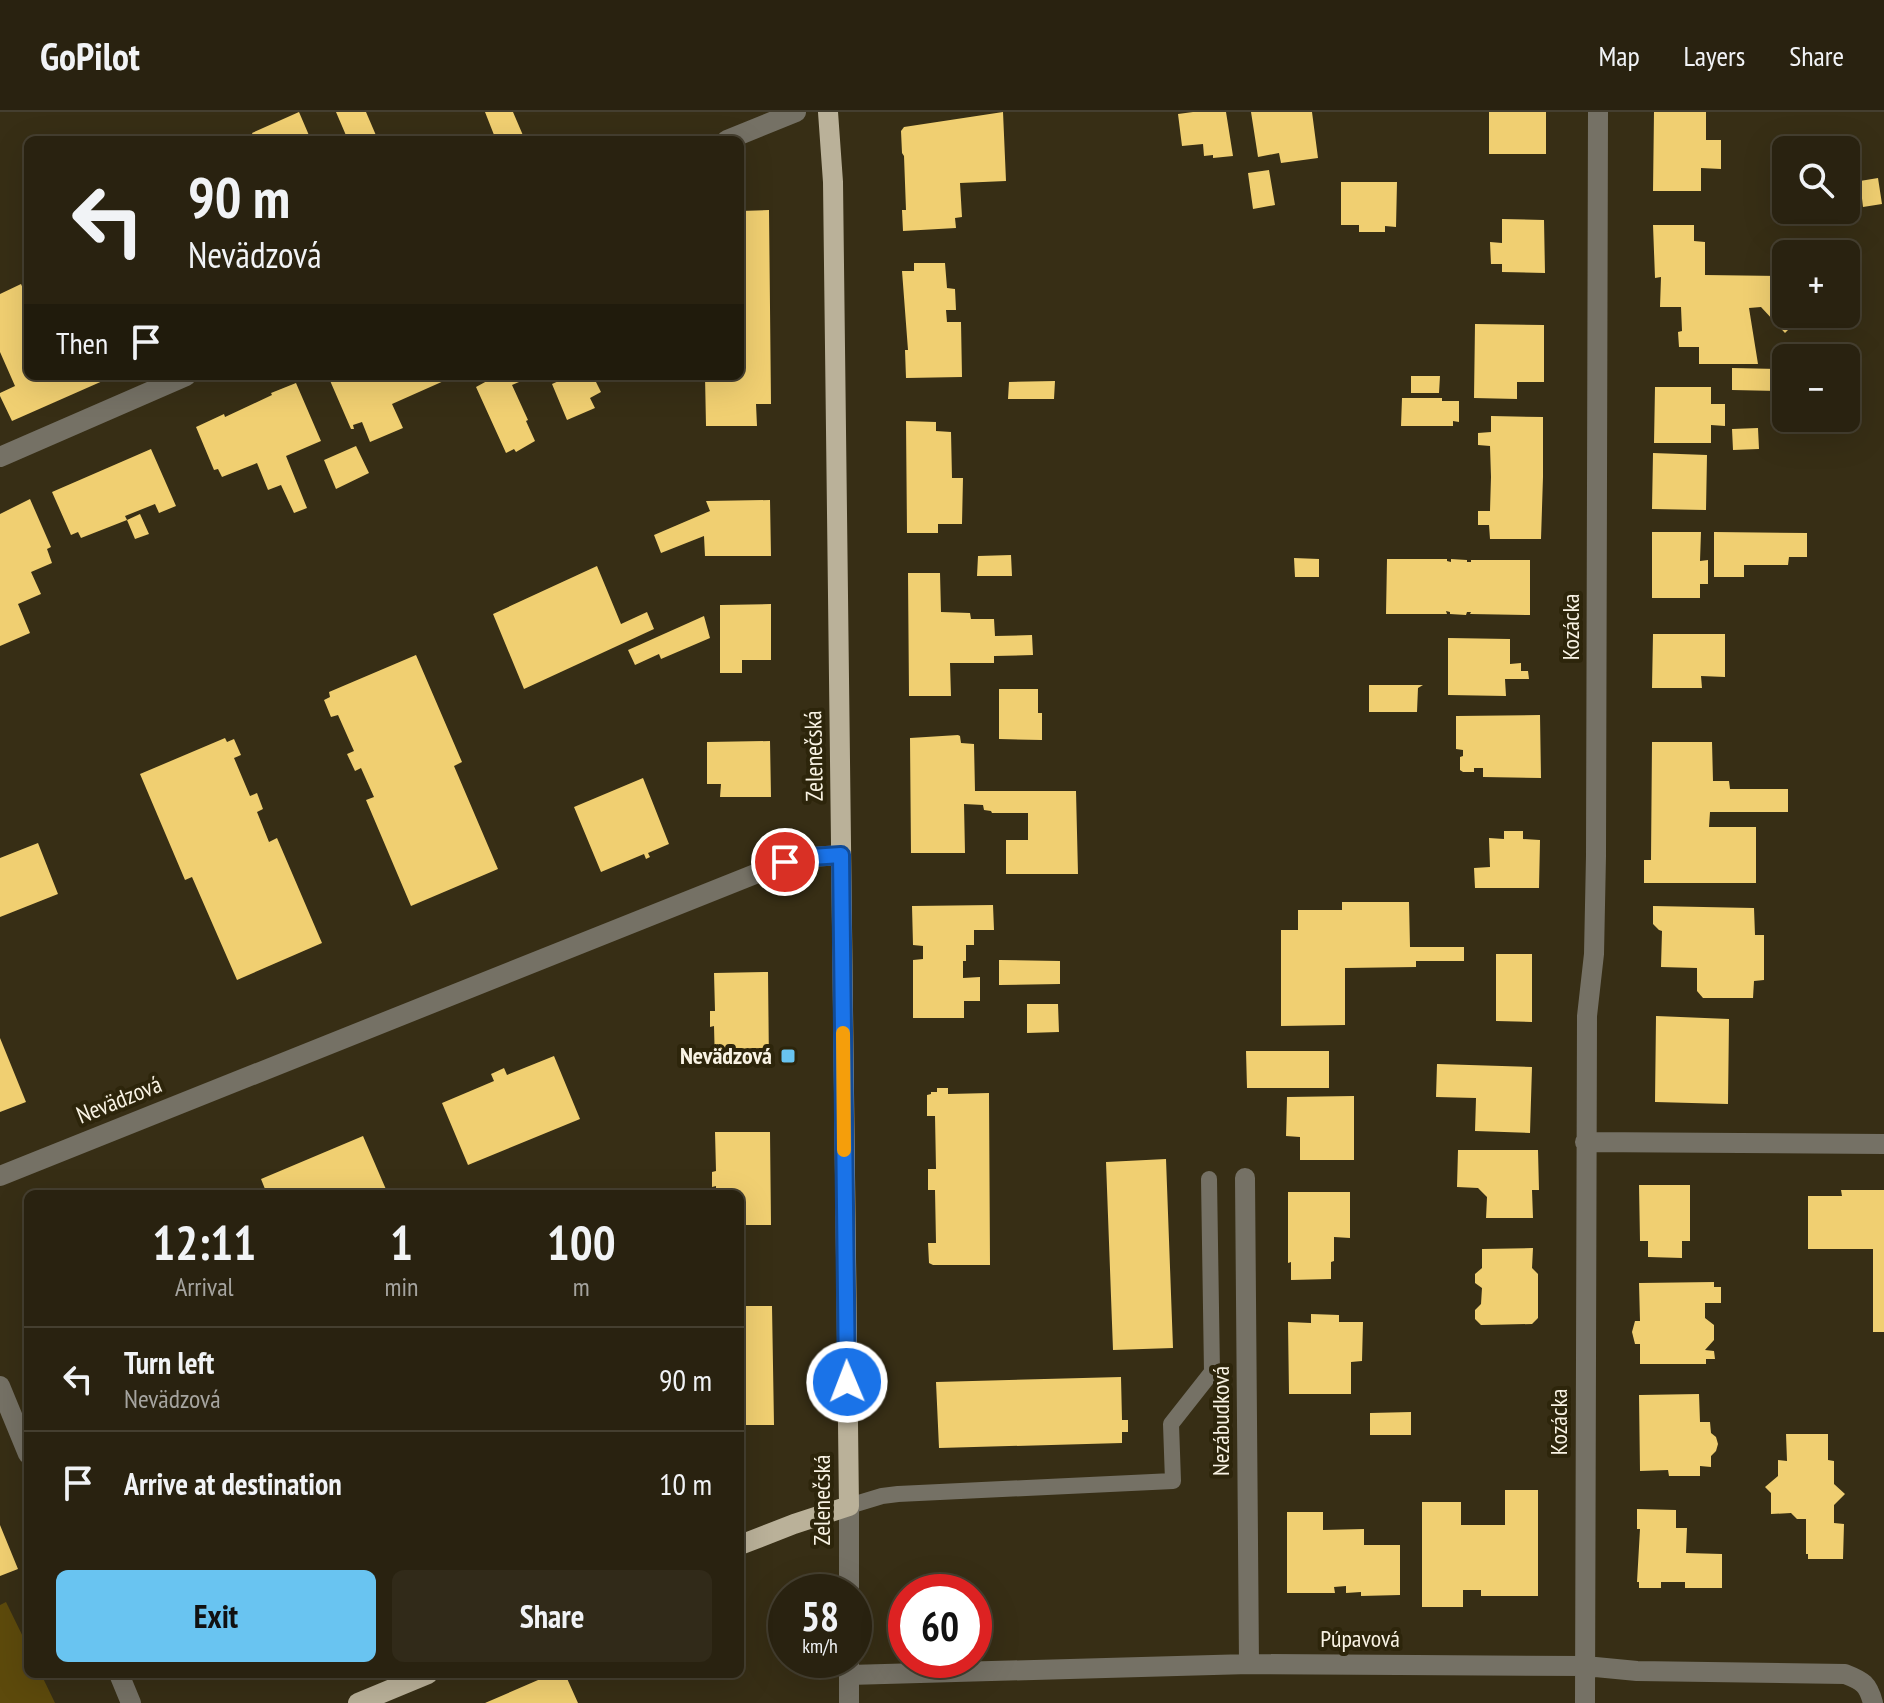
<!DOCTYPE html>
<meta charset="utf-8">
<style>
:root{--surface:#292210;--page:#312a19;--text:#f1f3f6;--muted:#a5a49f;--line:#453f30;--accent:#69c4f1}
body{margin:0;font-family:"PT Sans Narrow",sans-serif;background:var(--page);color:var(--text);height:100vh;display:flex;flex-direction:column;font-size:30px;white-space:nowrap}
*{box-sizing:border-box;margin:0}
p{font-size:26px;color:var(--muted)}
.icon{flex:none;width:44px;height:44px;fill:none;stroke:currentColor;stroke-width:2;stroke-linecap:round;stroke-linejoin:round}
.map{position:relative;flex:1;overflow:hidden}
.sheet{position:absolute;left:24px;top:1078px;width:720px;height:488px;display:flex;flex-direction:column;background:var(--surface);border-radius:12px;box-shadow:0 8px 32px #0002,0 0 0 2px var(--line)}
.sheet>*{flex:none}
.hud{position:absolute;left:24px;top:24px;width:720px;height:244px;border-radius:12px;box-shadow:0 8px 32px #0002,0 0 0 2px var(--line);background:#292210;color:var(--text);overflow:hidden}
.tools{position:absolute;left:1772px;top:24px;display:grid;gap:16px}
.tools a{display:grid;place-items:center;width:88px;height:88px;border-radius:12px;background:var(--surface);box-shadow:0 8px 32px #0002,0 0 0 2px var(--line);font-size:40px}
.speed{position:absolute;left:768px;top:1462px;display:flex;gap:16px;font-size:40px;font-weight:700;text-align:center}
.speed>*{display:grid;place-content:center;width:104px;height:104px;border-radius:50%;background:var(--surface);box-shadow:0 8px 32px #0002,0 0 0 2px var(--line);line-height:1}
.speed small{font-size:20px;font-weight:400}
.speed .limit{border:12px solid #d22;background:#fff;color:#111}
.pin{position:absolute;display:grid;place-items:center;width:68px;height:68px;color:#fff;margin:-34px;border:4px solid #fff;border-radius:50%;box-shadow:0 2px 8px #0007}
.me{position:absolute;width:88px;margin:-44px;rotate:359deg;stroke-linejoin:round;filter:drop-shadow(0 0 6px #0008)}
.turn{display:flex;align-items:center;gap:28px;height:168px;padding:0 32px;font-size:36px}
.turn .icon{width:104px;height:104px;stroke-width:2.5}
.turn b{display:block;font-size:56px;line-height:68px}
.then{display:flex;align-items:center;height:76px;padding:0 32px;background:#0003;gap:16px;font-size:30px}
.eta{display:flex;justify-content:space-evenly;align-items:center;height:136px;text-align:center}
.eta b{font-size:48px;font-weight:600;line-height:56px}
.primary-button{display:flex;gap:16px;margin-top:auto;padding:16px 32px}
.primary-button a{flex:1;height:92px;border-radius:12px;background:var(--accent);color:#111;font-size:32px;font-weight:600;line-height:92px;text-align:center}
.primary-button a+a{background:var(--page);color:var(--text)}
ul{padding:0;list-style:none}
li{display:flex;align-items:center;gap:24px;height:104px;padding:0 32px;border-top:2px solid var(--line)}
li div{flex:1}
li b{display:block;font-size:30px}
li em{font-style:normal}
header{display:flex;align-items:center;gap:48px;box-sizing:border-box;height:112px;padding:0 40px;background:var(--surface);border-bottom:2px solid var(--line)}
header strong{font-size:38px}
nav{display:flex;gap:44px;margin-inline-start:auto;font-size:28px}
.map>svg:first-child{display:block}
.green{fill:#5d4a0c}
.building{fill:#f0cf71}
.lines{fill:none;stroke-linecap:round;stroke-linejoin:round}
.service{stroke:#757165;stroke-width:16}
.minor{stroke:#757165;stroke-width:20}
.tertiary{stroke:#757165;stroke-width:20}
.primary{stroke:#bab199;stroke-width:20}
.route-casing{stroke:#114b97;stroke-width:20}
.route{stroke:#1a73e8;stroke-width:14}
.slow{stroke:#f59e0b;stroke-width:14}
.poi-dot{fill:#69c4f1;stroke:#2d250b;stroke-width:3}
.labels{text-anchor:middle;stroke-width:8;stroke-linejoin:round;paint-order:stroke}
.street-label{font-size:24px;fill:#f9f3e4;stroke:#2d250b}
.poi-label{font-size:24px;font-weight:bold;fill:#f9f3e4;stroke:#2d250b;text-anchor:end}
</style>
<header>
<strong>GoPilot</strong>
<nav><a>Map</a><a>Layers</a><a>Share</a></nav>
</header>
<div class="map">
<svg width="1884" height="1591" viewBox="0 0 1884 1591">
<rect width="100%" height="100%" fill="#372e15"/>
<path class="green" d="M6 1490 28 1535V1562H41L55 1591H0V1493Z"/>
<path class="building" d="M299 0 311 28H255L252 21Z
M336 0H366L378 28H348Z
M485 0H513L525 28H496Z
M1003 0 1006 69 960 71 962 105 955 106 956 116 903 119 902 98H906L904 44 902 41 901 19 904 15Z
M1193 0H1226L1233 44 1213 46V43L1204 44 1203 32 1182 34 1178 2Z
M1251 0H1312L1318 46 1281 51 1279 41 1258 45Z
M1489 0H1546V42H1489Z
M1654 0H1706V28H1721V57L1701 56V79H1653Z
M1269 58 1275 93 1253 97 1248 61Z
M1878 66 1882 92 1863 95 1860 69Z
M1341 70H1397L1396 115 1385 114V120H1359V113H1341Z
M769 98 771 292H756L757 314H706L705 264H740V99Z
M1502 107 1544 108 1545 161 1502 160V152H1491L1490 130 1502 131Z
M1653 113H1694V129L1705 130V163L1786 164V202H1804L1785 221 1761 195 1749 196 1758 252H1699V235H1679L1678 220 1682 219 1681 195H1660L1661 165 1655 166Z
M914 151H945L947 176 955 177 956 198H946L947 210H961L962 265 906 266 905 238H908L902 159H914Z
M1846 164 1855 165 1852 199H1846Z
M21 172 28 188V211L22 214 28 228V264H114L12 309 0 284V281L15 274 0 240V182Z
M1475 212 1544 213V270H1517V287L1474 286Z
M1732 256 1778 257V279L1732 278Z
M328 264H455L392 292 403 316 370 330 362 310 353 313 354 317H351Z
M485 264H533L512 273 528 308 526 309 535 329 516 340 514 337 506 341 476 275 487 269Z
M570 264H593L601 280 590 286 595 296 567 308 552 272Z
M1411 264H1440L1439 281H1411Z
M1055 269 1054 287H1008L1009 270Z
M296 271 321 329 286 344 307 396 294 401 281 373 268 378 257 351 222 365 218 357 214 358 196 315 224 302 225 305 272 283 271 281Z
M1655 275H1711V292H1725V314L1711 313V331H1654Z
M1402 286H1442V289H1459V310L1453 309V314H1401Z
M1491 304 1543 305V365L1541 427H1490L1489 413H1478V399H1490L1491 365 1490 334 1478 333V321L1491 320Z
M906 309 936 310V319L951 320 952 366H963L962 412H938V421H907Z
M1758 316 1759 337 1733 338 1732 317Z
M356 334 369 361 336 377 324 348Z
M151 337 176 394 159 401 155 392 125 404 127 408 81 426 78 420 71 423 52 380Z
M1653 341 1707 343 1706 398 1652 397Z
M30 387 51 435 47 437 52 451 31 460 41 482 18 492 30 521 0 534V402Z
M770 388 771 444H705L704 424 661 441 654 423 710 399 706 389Z
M140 402 149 422 135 427 127 408Z
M1652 420H1701L1700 449 1708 448V472H1700V486H1652Z
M1714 420 1807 421V445H1789L1788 453H1744V465H1714Z
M1011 443 1012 464H977L978 444Z
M1294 446 1319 447V465H1295Z
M1387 447H1447V449L1451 450V447L1467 448V450H1471V448H1530V503L1470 502 1471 500H1467L1466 503 1450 502V500L1446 499 1447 502H1386Z
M597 454 621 512 647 500 654 517 524 577 493 502Z
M908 461H940L941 500 970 501 971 507H994L995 524 1032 523 1033 543 994 544V551H950L951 584H909Z
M771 492V548H742V561H720V493Z
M704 504 710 526 661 547 659 542 635 553 628 538Z
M1653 522H1725V565L1701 564 1702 576H1652Z
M1448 526 1510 527V552L1521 551V559H1528L1529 567H1505L1506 584 1448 583Z
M416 543 462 650 454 654 498 757 411 794 366 688 374 685 361 656 355 659 347 642 354 639 338 603 331 605 324 588 330 585 329 580Z
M1369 573H1423L1418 576 1417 600H1369Z
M999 577H1038V601H1042V628L999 627Z
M1540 603 1541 666 1483 665V656H1474V660H1463L1460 658V645L1463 644V638L1456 637V604Z
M958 623 960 624 961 631 974 632 975 679H1076L1078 762H1006V728H1028V701H992L991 699 984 698 983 693 964 692 965 741H911L910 626Z
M225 626 227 630 234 627 241 643 234 646 250 684 257 681 263 697 257 700 269 730 277 726 322 831 237 868 192 765 185 768 140 662Z
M770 629 771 685H720L721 672H707V630Z
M1652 630H1712L1713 669H1729L1730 677H1788V700H1710L1709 715H1756V771H1644V748H1651Z
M643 666 669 732 648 741 650 745 646 747 644 742 601 760 574 695Z
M1504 719H1523V727L1540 728 1539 776H1475L1474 756 1490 755 1489 726 1504 727Z
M38 731 58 782 0 805V746Z
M1342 790H1409L1410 835H1464V849H1416V855L1345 856V913L1281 914V818H1298V798H1342Z
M993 793 994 818H974V833H966V849H963V866L980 865V889H964V906H913V848L923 847V834L913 833 912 794Z
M1653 794 1754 796 1755 823H1764V868L1754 869 1753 886H1703L1697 879V856L1661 855 1662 819 1659 818 1653 812Z
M1496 842H1532V910L1496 909Z
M999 848 1060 849V872L999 873Z
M768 860 769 953H715L714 914 710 915V899H715L714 861Z
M1027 892H1058L1059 920 1027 921Z
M1656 904 1729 907 1728 992 1655 990Z
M0 926 26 990 0 1000Z
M1246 939H1329V976H1247Z
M554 944 580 1007 468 1053 442 991 494 969 491 962 504 956 507 963Z
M1437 952 1532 955 1530 1021 1475 1019 1476 986 1436 985Z
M937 976H948V982L989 981 990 1153H933L929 1151 928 1131H936L935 1078H928V1057H936L935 1004H927V983L931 982V980H937Z
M1354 984V1048H1300V1025L1286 1024 1287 985Z
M715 1020H770L771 1113H740V1082H716V1074L712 1075V1060L716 1059Z
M363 1024 388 1082H267L261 1067Z
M1458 1038H1538L1539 1078H1532L1533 1106H1486L1487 1085 1478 1076 1457 1075Z
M1166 1047 1173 1236 1113 1238 1106 1050Z
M1639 1073H1690V1129H1682V1146L1648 1145V1129H1640Z
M1841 1078H1884V1220H1873V1137H1808V1084H1842Z
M1288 1080H1350V1126L1334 1125V1149L1331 1150V1167L1291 1168V1150L1288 1151Z
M1533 1136 1532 1156 1538 1162V1206L1532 1212 1481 1213 1475 1207V1198L1481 1192 1482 1176 1475 1171V1162L1482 1156V1137Z
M1714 1170V1175H1721V1191H1705V1206L1714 1213V1228L1705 1238 1714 1239 1715 1247H1706V1252H1640V1232H1635L1632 1220 1635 1209H1640L1639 1171Z
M740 1194H772L774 1313H740Z
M1311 1202 1339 1203V1210H1363L1362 1249 1351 1250V1282H1289L1288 1210 1311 1211Z
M1121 1265 1122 1308H1128V1320H1122V1331L939 1336 936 1270Z
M1699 1282 1700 1310H1710L1711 1321 1716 1325 1718 1332 1716 1339 1711 1344V1355L1700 1354V1364H1669L1668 1358 1640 1359 1639 1283Z
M1411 1300V1323H1370V1301Z
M1786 1322H1828V1348L1834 1349V1372L1845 1382 1834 1393V1411L1844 1412 1843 1447H1808V1442H1806V1407H1797L1791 1401 1771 1402V1381L1765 1375 1778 1364V1348L1787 1349Z
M1505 1378H1538V1484H1481V1478H1463V1495H1422V1390H1461V1413H1505Z
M1637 1397 1676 1398V1416H1687L1686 1441 1722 1442V1476H1685V1470H1661V1476H1639V1470H1637L1640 1417H1637Z
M1287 1400H1323V1418L1364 1417V1433H1400V1483L1361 1484V1480L1346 1481V1474L1334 1475 1335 1481H1287Z
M0 1413 18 1457 0 1464Z
M552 1562H565L578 1591H485Z"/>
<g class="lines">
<path class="service" d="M849 1394 882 1384 898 1382 1173 1369 1171 1312 1212 1260 1209 1067"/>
<path class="minor" d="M727 28 796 0
M0 345 186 264
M1585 1030 1884 1032
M0 1064 785 750 811 745 841 743
M1245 1066 1249 1552
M0 1274 28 1342
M119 1562 131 1591
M849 1563 1249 1552 1585 1554 1637 1559 1845 1562C1863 1569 1868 1572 1873 1591
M1585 1591 1587 904 1594 842 1596 744 1598 0"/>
<path class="tertiary" d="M849 1394V1480
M849 1548V1591"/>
<path class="primary" d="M740 1433 794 1412 849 1394 833 70 828 0
M358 1591 428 1562"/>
</g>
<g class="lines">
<g class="route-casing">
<path id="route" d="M785 750 811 745 841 743 847 1270"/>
</g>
<use href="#route" class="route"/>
<path class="slow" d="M843 921 844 1038"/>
</g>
<rect class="poi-dot" x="780" y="936" width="16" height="16" rx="4"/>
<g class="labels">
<g class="street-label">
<text transform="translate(1571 515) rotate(-90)" y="8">Kozácka</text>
<text transform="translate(814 644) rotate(-91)" y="8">Zelenečská</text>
<text transform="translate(119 988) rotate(-22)" y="8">Nevädzová</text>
<text transform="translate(1221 1309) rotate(-90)" y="8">Nezábudková</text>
<text transform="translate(1559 1310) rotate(-90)" y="8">Kozácka</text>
<text transform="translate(822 1388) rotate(-90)" y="8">Zelenečská</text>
<text x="1360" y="1535">Púpavová</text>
</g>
<g class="poi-label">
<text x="772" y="952">Nevädzová</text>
</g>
</g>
</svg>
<div class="tools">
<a><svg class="icon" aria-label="search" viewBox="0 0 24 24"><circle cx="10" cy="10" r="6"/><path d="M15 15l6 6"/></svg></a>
<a>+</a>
<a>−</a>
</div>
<div class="speed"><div>58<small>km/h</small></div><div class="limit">60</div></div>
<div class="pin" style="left:785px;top:750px;background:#d93025"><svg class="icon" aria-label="arrive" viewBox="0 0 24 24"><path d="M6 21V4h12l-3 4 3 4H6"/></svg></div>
<svg class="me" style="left:847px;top:1270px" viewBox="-20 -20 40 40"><circle r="17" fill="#1a73e8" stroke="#fff" stroke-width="3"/><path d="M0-11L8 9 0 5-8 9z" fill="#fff"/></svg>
<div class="hud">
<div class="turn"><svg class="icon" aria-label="left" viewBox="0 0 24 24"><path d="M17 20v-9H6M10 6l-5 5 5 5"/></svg><div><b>90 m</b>Nevädzová</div></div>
<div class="then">Then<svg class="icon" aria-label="arrive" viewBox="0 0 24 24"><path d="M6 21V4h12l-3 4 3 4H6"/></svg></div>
</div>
<section class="sheet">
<div class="eta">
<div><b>12:11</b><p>Arrival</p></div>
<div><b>1</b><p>min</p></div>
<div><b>100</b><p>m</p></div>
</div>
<ul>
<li><svg class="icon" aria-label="left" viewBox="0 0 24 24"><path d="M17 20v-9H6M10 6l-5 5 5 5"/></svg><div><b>Turn left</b><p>Nevädzová</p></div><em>90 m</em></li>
<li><svg class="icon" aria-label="arrive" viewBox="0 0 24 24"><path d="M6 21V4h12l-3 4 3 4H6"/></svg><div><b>Arrive at destination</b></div><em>10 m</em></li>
</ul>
<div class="primary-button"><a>Exit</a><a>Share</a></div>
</section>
</div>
